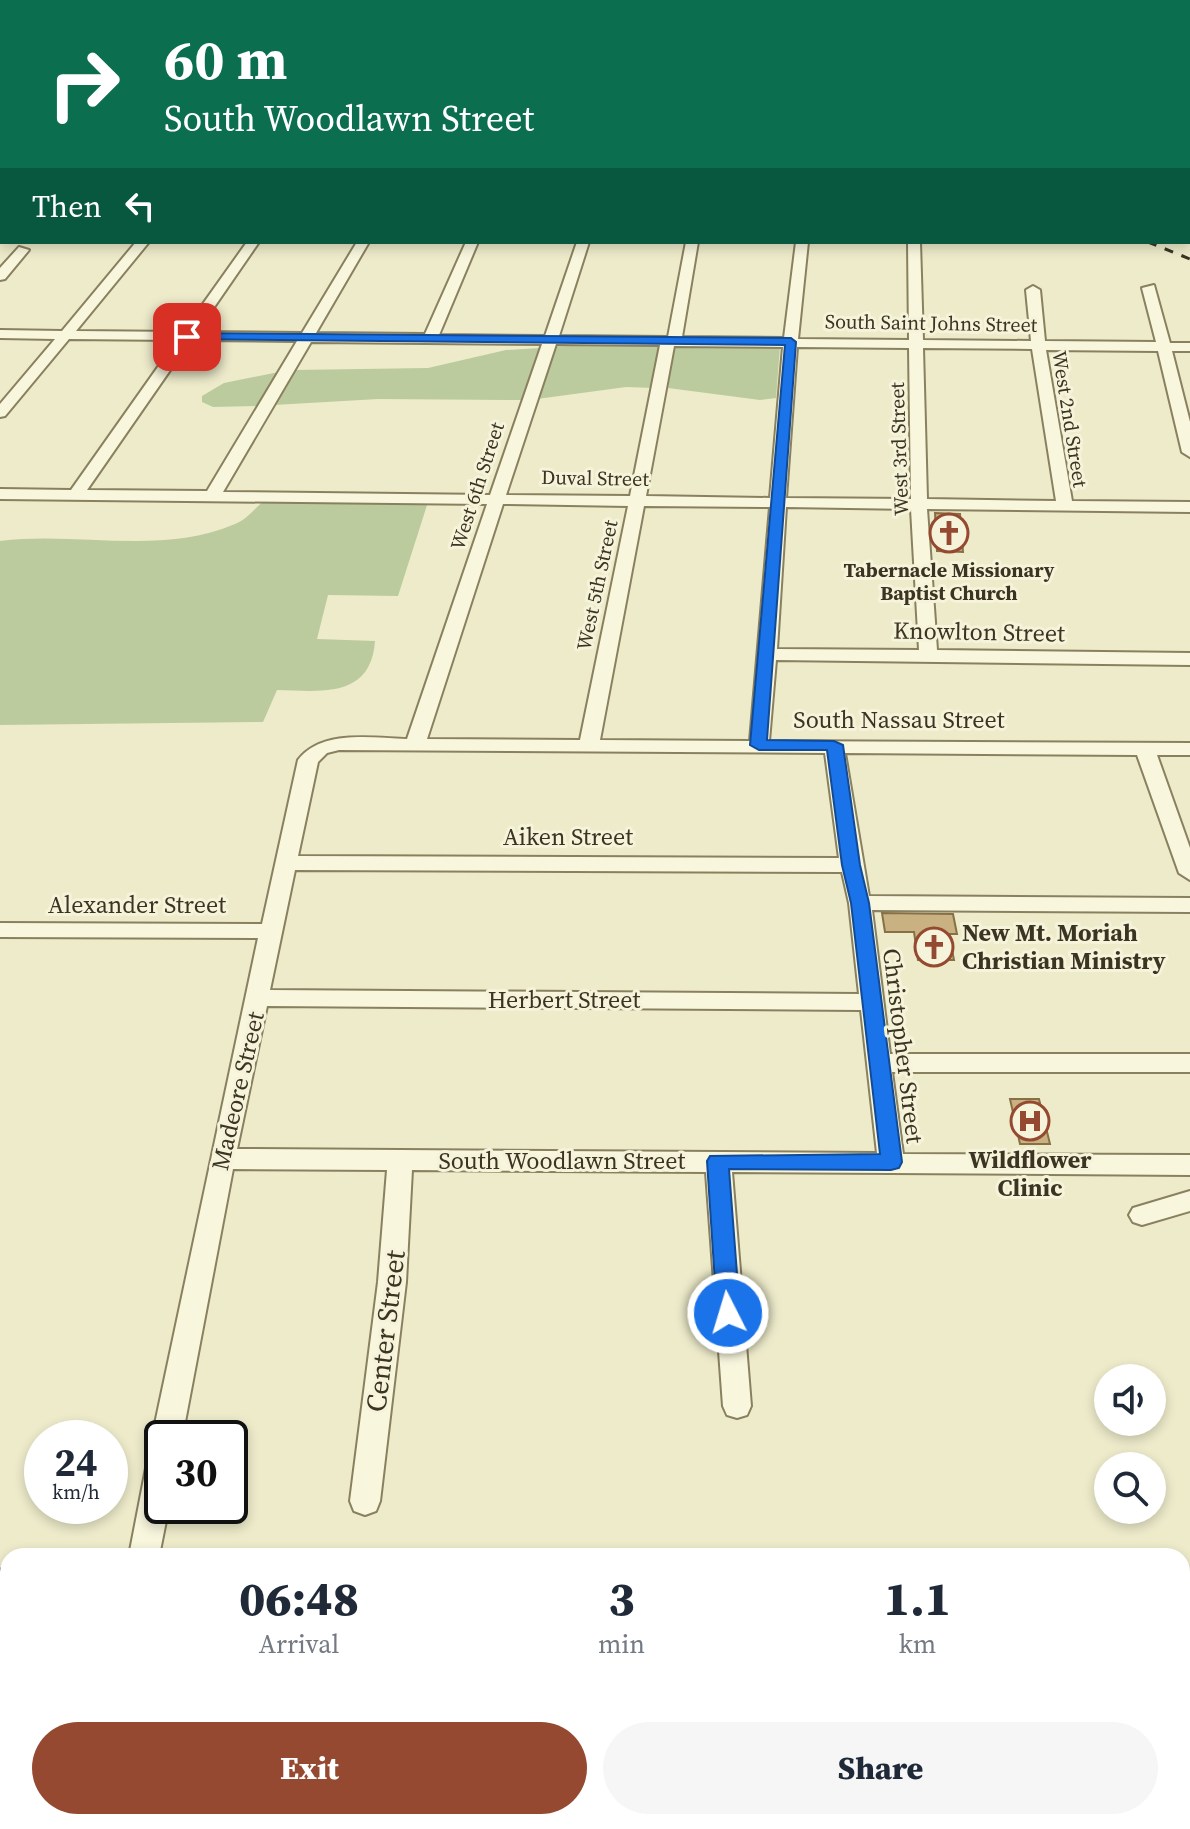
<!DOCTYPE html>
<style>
:root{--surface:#fff;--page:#f6f6f7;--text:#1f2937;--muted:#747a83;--accent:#964931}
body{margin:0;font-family:"Source Serif 4",serif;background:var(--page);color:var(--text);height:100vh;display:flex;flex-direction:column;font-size:30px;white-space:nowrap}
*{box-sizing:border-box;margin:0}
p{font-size:26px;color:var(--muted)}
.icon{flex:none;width:44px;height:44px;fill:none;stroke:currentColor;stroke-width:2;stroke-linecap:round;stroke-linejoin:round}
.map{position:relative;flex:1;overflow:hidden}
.drawer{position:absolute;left:0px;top:1548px;width:1190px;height:282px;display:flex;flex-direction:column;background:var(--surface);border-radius:24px 24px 0 0;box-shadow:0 4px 12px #0003}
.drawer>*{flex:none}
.hud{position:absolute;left:0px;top:0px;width:1190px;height:244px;box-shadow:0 4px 12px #0003;background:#0b6e4f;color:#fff;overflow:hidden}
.fabs{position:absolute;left:1094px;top:1364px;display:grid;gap:16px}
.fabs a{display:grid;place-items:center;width:72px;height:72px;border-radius:50%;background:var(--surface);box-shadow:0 4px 12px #0003;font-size:40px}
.speed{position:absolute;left:24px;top:1420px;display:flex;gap:16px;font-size:40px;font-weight:700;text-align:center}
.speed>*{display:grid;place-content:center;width:104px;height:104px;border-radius:50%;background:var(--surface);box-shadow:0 4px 12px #0003;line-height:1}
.speed small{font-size:20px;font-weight:400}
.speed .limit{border:4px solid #111;border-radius:12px;background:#fff;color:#111}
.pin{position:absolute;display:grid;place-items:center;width:68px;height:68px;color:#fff;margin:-34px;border-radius:16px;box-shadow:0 4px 12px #0006}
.me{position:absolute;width:88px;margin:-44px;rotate:355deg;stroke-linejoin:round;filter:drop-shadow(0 0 6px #0008)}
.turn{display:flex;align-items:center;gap:28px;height:168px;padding:0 32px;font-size:36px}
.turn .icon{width:104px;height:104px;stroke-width:2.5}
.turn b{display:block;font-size:56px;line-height:68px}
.then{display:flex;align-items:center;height:76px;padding:0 32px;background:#0003;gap:16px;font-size:30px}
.eta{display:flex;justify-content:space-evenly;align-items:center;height:136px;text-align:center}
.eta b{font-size:48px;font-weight:800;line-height:56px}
.cta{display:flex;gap:16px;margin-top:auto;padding:16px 32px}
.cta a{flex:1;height:92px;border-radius:48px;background:var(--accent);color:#fff;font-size:32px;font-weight:800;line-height:92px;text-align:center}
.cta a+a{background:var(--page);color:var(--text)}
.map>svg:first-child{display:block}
.green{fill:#bbcb9e}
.building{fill:#cab182;stroke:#887046;stroke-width:2}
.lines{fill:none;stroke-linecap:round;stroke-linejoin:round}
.street-casing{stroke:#89805f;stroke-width:4}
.primary-casing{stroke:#584d32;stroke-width:4}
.street{fill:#f8f6dd;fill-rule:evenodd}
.primary{fill:#eee8a5;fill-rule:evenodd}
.rail-far2{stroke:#3b3422;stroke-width:2;stroke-dasharray:7 7;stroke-linecap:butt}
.rail-far1{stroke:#3b3422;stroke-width:3;stroke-dasharray:9 9;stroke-linecap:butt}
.rail{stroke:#3b3422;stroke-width:7;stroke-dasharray:19 19;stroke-linecap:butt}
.route{fill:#1a73e8;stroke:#114b97;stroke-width:2}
.labels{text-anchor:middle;stroke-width:6;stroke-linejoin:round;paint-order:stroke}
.far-street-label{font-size:20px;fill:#3b3422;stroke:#f5f3d9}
.far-poi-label{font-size:20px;font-weight:bold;fill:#3b3422;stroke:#f5f3d9}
.street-label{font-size:24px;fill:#3b3422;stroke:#f5f3d9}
.poi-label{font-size:24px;font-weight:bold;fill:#3b3422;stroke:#f5f3d9;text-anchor:start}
.near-street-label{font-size:28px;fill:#3b3422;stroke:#f5f3d9}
</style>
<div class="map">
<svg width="1190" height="1829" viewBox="0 0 1190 1829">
<rect width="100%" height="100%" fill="#edebca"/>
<path class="green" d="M151 0H571V2H149Z
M591 345 661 346 654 388 626 387 537 399 553 347Z
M674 346 780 347 776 398 760 400 668 388Z
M540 348 522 400 378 399 274 405 294 370 428 368 506 350Z
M279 372 259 406 213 407 202 402V396L224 383Z
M264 501 428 502 398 596 328 595 317 639 375 641C371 699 320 691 277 690L263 722 0 725V541C78 531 160 556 235 524 246 520 255 508 264 501Z"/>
<path class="building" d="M935 513 960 514 963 552 937 551Z
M882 913 953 914 957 934H949L954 960H918L914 932H885Z
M1010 1099H1039L1050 1144H1020Z"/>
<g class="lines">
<g class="street-casing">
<path id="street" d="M21 0H31L19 2Z
M101 0H111L99 2Z
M692 0H713L690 2Z
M773 0H786L788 2H775Z
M901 0H921L899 2Z
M1157 0H1174L1176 2H1159Z
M2 15V22L0 23V16Z
M0 40H2V46H0Z
M0 83H2L0 91Z
M1188 131H1190V137H1188Z
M136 242H149L76 331 183 332 247 242H259L197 332 302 333 357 242H369L316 333 425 334 466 242H478L439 335 545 336 577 242H589L559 336 668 337 686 242H698L682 337 784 338 796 242H808L798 339 909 340 908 242H920L923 340 1031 341 1026 290 1033 286 1040 290 1045 341 1156 342 1142 288 1154 285 1170 343H1190V351H1172L1190 422V457L1182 452 1158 351 1046 350 1072 501 1190 502V512L927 509 937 650 1190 653V665L776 660 769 741 1190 743V755H1157L1190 848V880L1179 873 1137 755 845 753 869 896 1190 898V912L872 910 890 1054H1190V1072H892L903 1154 1190 1155V1175L732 1172 751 1406 747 1415 737 1418 727 1415 723 1406 706 1172 412 1170 406 1282 380 1501 376 1511 365 1515 354 1511 350 1501 378 1282 387 1170 233 1169 182 1438H162V1449L157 1447 152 1438 258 938 0 937V923L262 924 298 760C322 729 372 738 407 739L487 504 0 499V489L71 490 177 340 69 339 5 416 0 417V404L55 339 0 338V330L62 331ZM191 340 297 341 207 491 87 490ZM311 342 542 344 490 495 223 492ZM556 344 660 345 630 496 506 495ZM674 346 783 347 770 498 646 496ZM797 347 909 348 911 499 786 498ZM923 348 1032 349 1056 501 927 499ZM503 504 628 506 580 740 427 739ZM644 506 770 507 750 741 600 740ZM786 507 911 509 919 650 777 649ZM339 750 825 753 839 858 298 856 318 762 327 753ZM295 870 842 872 849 903 859 994 270 990ZM267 1006 861 1010 877 1153 237 1149Z
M19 247 29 250 5 279 0 280V268Z
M1190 1191V1211L1142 1225 1133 1222 1129 1215 1133 1208Z
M162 1450V1506H169L159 1556H129L147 1463 152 1454Z
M70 1822H104L102 1829H68Z"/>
</g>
<g class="primary-casing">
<path id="primary" d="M1033 0H1052L1053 2H1034Z
M1188 59 1190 60V72L1188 71Z"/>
</g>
<use href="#street" class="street"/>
<use href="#primary" class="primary"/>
<path class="rail-far2" d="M545 0 550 2"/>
<path class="rail-far1" d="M1148 242 1190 259"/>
<path class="rail" d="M0 1571H8
M1182 1620 1190 1621"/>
</g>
<path class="route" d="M187 333 791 338 796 342 767 740 834 741 843 745 860 865 869 903 902 1162 899 1168 891 1170 729 1169 740 1313 736 1320 728 1322 720 1320 717 1313 707 1161 710 1156 880 1154 851 903 842 865 827 750H759L750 745 785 345 183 339 181 337Z"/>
<defs>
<g id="church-ring" transform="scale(2)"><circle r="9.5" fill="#f5f3d9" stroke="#964931" stroke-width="1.5"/><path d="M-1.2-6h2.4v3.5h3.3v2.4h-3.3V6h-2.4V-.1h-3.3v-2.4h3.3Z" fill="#964931"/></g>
<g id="hospital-ring" transform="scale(2)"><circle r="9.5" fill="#f5f3d9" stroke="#964931" stroke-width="1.5"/><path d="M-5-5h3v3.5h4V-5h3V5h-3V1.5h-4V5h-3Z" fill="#964931"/></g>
</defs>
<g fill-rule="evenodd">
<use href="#church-ring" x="949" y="533"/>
<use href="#church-ring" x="934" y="947"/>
<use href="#hospital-ring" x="1030" y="1121"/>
</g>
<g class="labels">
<g class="far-street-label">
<text transform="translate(931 323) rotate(1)" y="7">South Saint Johns Street</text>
<text transform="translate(1070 419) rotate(81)" y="7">West 2nd Street</text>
<text transform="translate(899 449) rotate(-92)" y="7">West 3rd Street</text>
<text transform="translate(595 478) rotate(1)" y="7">Duval Street</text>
<text transform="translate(477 486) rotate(-72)" y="7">West 6th Street</text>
<text transform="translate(597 585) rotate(-78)" y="7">West 5th Street</text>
</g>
<g class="far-poi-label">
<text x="949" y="577">Tabernacle Missionary<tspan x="949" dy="23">Baptist Church</tspan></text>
</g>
<g class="street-label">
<text transform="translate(979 632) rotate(1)" y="8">Knowlton Street</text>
<text x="899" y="728">South Nassau Street</text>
<text x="568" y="845">Aiken Street</text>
<text x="137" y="913">Alexander Street</text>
<text x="564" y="1008">Herbert Street</text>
<text transform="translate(903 1046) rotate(83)" y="8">Christopher Street</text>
<text transform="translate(238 1091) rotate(-77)" y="8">Madeore Street</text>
<text x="562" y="1169">South Woodlawn Street</text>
</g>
<g class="poi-label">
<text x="962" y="941">New Mt. Moriah<tspan x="962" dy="28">Christian Ministry</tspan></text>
<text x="1030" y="1168" text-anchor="middle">Wildflower<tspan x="1030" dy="28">Clinic</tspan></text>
</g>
<g class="near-street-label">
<text transform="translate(385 1331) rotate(-83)" y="10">Center Street</text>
</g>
</g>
</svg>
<div class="fabs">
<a><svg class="icon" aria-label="sound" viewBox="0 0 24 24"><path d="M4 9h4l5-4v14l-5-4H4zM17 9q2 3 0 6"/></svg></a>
<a><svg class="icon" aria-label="search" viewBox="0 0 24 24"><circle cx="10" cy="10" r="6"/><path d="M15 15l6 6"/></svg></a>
</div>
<div class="speed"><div>24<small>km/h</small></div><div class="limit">30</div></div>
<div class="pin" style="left:187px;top:337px;background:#d93025"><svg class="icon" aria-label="arrive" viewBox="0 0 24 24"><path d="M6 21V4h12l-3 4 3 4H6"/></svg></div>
<svg class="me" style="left:728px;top:1313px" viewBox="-20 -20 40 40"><circle r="17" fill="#1a73e8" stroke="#fff" stroke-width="3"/><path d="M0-11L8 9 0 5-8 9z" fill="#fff"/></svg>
<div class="hud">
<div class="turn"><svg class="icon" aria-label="right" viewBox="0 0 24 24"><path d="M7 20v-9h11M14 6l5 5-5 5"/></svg><div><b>60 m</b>South Woodlawn Street</div></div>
<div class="then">Then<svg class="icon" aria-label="left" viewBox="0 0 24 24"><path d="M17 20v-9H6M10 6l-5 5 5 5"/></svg></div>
</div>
<section class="drawer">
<div class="eta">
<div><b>06:48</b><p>Arrival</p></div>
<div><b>3</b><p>min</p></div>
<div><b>1.1</b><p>km</p></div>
</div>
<div class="cta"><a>Exit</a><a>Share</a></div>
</section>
</div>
